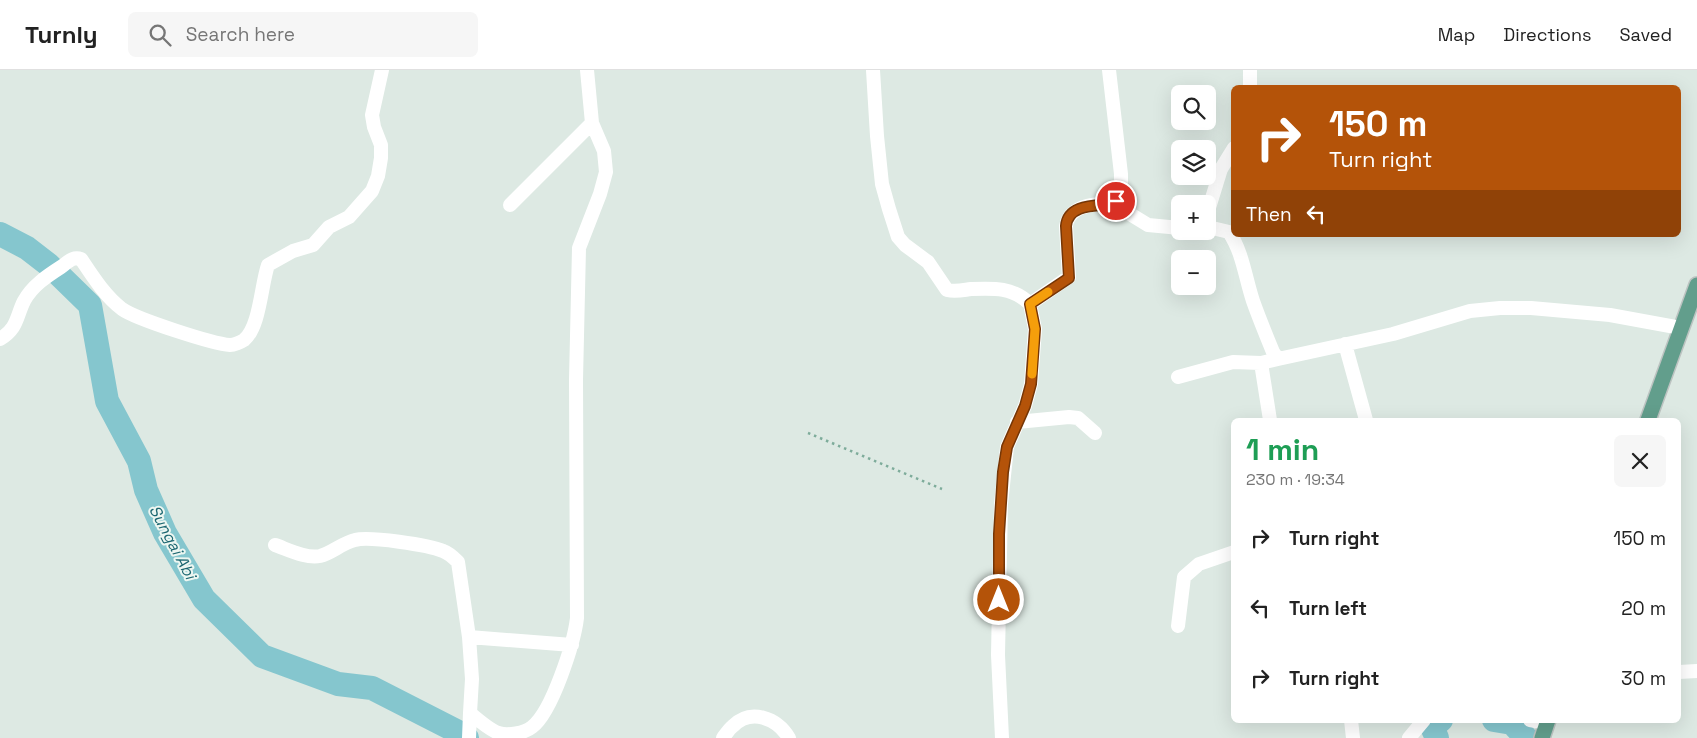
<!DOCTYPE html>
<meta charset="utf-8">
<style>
:root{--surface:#fff;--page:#f6f6f6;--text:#222;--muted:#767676;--line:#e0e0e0}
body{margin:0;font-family:"Space Grotesk",sans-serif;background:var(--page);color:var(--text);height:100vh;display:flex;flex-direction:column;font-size:19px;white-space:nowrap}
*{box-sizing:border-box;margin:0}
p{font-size:16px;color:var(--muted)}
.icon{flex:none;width:28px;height:28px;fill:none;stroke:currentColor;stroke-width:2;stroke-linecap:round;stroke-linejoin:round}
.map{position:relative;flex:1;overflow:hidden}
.side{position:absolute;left:1231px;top:348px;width:450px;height:305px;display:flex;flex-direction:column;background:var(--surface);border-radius:8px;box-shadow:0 5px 20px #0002}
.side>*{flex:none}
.banner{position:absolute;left:1231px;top:15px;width:450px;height:152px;border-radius:8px;box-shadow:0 5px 20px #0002;background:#b45309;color:#fff;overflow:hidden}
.buttons{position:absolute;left:1171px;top:15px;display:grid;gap:10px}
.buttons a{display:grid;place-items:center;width:45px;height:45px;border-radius:8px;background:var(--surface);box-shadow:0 5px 20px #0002;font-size:25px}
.pin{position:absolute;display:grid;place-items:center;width:42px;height:42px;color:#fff;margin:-21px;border:2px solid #fff;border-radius:50%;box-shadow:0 1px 5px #0007}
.me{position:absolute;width:55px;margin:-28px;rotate:0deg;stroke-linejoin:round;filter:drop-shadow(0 0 4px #0008)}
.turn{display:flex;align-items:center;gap:18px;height:105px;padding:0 15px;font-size:22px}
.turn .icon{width:65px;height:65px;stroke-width:2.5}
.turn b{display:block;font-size:35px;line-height:42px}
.then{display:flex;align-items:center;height:48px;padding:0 15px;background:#0003;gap:10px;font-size:19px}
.round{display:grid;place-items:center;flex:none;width:52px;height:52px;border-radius:8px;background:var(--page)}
.head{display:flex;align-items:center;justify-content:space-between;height:85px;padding:0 15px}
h1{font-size:30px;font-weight:800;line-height:38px;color:#1e9e55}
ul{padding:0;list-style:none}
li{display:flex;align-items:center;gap:15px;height:70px;padding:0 15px}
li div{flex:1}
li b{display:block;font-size:19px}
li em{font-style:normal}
header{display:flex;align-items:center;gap:30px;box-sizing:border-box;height:70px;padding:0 25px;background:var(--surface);border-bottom:1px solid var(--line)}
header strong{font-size:24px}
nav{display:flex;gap:28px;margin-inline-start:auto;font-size:18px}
.search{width:350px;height:45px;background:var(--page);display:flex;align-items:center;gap:12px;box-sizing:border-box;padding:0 18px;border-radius:8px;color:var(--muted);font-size:19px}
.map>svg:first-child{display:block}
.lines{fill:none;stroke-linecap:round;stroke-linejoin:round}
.river{stroke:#85c6ce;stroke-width:24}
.major-casing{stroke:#bcc3c1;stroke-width:18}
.path{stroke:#7eac9b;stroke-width:2.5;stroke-dasharray:2.5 4;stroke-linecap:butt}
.minor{stroke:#fff;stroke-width:14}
.major{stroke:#629e8c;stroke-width:15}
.route-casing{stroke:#753606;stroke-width:12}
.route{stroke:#b45309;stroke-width:9}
.slow{stroke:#f59e0b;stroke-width:9}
.labels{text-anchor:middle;stroke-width:4;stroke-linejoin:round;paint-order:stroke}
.water-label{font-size:16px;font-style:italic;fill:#1c6771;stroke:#edf6f1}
</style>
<header>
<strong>Turnly</strong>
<div class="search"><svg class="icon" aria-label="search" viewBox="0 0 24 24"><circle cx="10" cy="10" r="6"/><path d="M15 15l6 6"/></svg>Search here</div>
<nav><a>Map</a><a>Directions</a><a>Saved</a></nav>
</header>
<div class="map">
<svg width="1697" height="668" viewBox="0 0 1697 668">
<rect width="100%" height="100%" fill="#dde9e3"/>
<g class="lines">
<path class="river" d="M0 164 27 178 49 195 90 235 107 331 139 391 146 420 165 463 204 529 262 586 338 614 372 618 462 664 467 668
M1494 650 1512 653 1526 668
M1437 668 1432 657 1441 650"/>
<g class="major-casing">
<path id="major" d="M1648 350 1697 215
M1542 668 1548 650"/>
</g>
<path class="path" d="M808 363 942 419"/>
<path class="minor" d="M873 0 877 66 882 114 889 139 898 167 905 175 928 192 947 220C956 222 963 220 971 219 994 218 1013 217 1030 234L1069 207 1066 156C1068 140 1085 135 1100 134 1105 134 1111 135 1115 131 1122 125 1121 112 1121 104L1109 0
M1250 18V0
M1112 133 1148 155 1180 158
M510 135 592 53
M1208 141 1221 99 1234 78
M1208 157 1229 162C1243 183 1245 207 1253 231 1259 248 1266 265 1273 282L1278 289 1393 264 1470 241 1500 238H1531L1610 245 1681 258
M0 269C18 258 16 247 24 231 32 216 47 206 61 197 68 192 73 186 81 189 93 207 105 226 122 239 136 249 213 274 230 275 234 275 241 272 244 270 260 257 261 215 268 195L293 181 313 175 329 157 349 147 372 121 378 106 381 88V75L374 57 372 45 382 0
M1345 274 1366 350
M1261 293 1270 350
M1178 307 1233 292 1261 293 1278 289
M1017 352 1069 347 1078 348 1095 363
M275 475C287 479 306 489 320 486 332 483 342 473 355 470 369 466 429 475 443 481 449 483 454 488 458 492L469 567 472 609 470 643C477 649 491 661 499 663 507 666 525 663 532 657 552 642 574 573 577 548L576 310 579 178 600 124 606 102 604 81 592 53 587 0
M1178 556 1184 507 1199 494 1234 482
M469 567 572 575
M1679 602 1697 601
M1351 650 1353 668
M1530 650 1547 653
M469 668 470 643
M723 668C726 664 729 659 733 656 751 638 777 648 789 668
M1002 668 998 585 1001 434 1007 377 1025 336 1031 314 1035 259 1030 234
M1409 668 1424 650"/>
<use href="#major" class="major"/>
</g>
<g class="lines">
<g class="route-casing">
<path id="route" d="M999 530V464L1003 402 1007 377 1025 336 1031 314 1035 259 1030 234 1069 208 1066 156C1068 134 1095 136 1112 134L1116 131"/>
</g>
<use href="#route" class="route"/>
<path class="slow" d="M1032 304 1035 259 1030 234 1048 222"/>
</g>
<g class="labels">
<g class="water-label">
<text transform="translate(173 472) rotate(62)" y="6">Sungai Abi</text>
</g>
</g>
</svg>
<div class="buttons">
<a><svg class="icon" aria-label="search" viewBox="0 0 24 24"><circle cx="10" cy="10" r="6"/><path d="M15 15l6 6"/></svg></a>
<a><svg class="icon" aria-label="layers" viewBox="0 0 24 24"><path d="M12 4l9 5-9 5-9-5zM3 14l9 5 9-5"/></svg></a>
<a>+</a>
<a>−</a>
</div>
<div class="pin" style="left:1116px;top:131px;background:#d93025"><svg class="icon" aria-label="arrive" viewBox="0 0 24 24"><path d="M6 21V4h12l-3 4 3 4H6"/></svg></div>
<svg class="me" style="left:999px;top:530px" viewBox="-20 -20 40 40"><circle r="17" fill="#b45309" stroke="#fff" stroke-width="3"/><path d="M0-11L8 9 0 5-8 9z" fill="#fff"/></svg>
<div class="banner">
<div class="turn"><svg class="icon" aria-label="right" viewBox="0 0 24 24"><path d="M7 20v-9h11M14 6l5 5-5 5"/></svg><div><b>150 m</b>Turn right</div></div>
<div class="then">Then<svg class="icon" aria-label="left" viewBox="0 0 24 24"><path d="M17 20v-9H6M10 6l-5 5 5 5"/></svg></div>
</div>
<section class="side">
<div class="head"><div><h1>1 min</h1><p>230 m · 19:34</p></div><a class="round"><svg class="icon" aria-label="close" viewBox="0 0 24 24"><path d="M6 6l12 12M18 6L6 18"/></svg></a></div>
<ul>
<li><svg class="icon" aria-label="right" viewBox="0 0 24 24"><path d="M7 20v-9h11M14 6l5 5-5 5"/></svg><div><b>Turn right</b></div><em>150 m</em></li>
<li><svg class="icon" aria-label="left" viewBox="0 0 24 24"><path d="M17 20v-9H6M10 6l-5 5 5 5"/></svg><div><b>Turn left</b></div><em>20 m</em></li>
<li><svg class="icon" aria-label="right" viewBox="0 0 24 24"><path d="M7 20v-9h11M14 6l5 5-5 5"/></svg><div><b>Turn right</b></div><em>30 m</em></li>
</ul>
</section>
</div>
